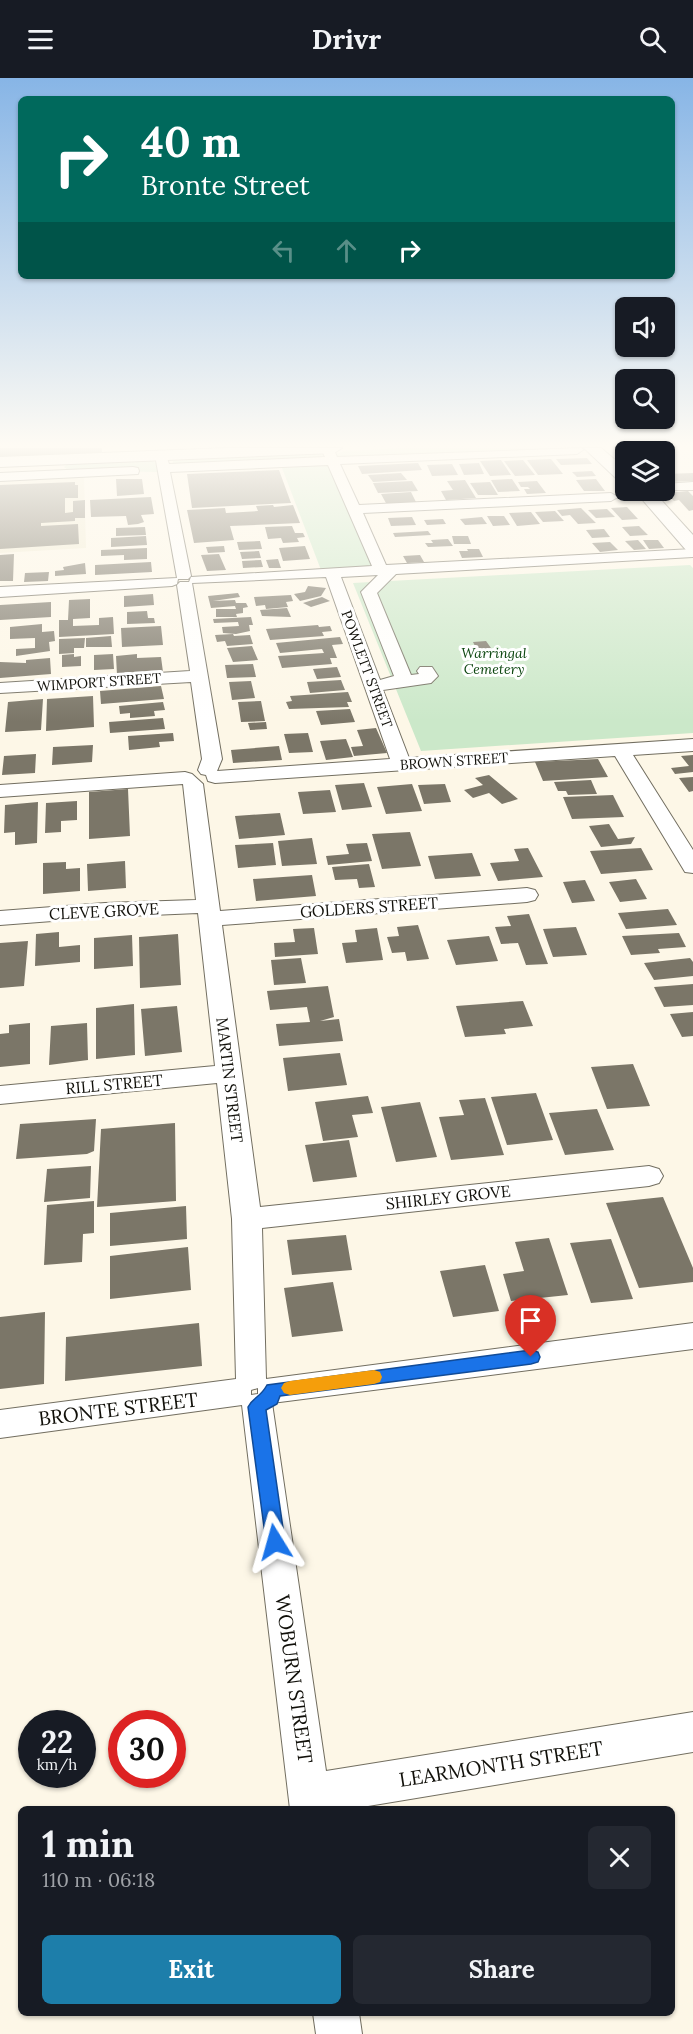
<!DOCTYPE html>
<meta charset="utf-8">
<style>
:root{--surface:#171b24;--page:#242831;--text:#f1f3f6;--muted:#9ea1a6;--accent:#1d7eaa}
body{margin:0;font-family:Lora,serif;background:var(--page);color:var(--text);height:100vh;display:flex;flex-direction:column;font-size:22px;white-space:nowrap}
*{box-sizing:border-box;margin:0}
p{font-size:20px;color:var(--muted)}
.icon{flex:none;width:33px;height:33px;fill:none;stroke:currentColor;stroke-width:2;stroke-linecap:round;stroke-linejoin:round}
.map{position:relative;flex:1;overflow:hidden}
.panel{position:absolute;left:18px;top:1728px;width:657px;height:210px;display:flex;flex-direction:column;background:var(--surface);border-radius:9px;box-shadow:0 2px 4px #0004}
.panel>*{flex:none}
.top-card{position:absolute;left:18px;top:18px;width:657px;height:183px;border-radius:9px;box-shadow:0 2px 4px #0004;background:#00695c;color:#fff;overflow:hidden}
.controls{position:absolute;left:615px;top:219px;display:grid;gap:12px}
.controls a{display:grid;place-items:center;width:60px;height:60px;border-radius:9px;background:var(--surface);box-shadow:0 2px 4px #0004;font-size:30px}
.speed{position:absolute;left:18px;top:1632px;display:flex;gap:12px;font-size:30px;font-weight:700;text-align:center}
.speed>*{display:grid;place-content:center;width:78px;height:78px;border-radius:50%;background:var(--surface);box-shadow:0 2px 4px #0004;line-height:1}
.speed small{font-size:15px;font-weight:400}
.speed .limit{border:9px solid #d22;background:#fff;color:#111}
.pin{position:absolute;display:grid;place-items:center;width:51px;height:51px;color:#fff;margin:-62px -26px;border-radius:50% 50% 50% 0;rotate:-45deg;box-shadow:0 0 6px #0007}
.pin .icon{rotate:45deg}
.me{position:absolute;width:66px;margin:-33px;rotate:352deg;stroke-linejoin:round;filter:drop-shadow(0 0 4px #0008)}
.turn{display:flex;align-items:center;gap:21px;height:126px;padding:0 24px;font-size:27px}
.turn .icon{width:78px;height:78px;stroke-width:2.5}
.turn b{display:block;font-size:42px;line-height:51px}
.lanes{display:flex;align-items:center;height:57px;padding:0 24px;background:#0003;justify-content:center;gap:30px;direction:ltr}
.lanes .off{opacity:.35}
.round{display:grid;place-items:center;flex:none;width:63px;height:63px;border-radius:9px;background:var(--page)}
.summary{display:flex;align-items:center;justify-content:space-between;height:102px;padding:0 24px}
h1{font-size:36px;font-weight:700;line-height:45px}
.primary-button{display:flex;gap:12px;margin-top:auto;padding:12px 24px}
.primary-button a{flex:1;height:69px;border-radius:9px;background:var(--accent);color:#fff;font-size:24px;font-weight:700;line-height:69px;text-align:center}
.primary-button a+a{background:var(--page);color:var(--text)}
header{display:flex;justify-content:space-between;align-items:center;height:78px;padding:0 24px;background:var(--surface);font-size:27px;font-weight:700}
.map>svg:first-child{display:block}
.built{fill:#f2ecd4}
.green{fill:#cbe8c9}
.building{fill:#7b7668}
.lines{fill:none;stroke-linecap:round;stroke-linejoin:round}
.minor-casing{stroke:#726e60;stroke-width:2}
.major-casing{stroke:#726e60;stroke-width:2}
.minor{fill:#fff;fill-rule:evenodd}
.major{fill:#fff;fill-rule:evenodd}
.route{fill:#1a73e8;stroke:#114b97;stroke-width:1.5}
.slow{fill:#f59e0b}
.labels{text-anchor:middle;stroke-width:6;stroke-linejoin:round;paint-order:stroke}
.far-park-label{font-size:14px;font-style:italic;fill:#0d4710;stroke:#fff}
.far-street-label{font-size:14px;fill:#11100a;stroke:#fff}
.street-label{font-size:16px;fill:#11100a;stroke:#fff}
.near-street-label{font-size:20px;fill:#11100a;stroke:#fff}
</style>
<header><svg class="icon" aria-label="menu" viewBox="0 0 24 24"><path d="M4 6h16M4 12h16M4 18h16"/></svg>Drivr<svg class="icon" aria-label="search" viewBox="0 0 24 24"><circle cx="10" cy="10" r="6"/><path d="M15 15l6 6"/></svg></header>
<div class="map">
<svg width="693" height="1956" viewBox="0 0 693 1956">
<rect width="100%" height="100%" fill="#fdf7e7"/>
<path class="built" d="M84 399 86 470 0 475V403Z"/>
<path class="green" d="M404 370H580L588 373 339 382 336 376 344 373Z
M322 374 326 380 173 387V383Z
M152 383 156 385 157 394 68 392 64 389 67 386Z
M328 387 373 490 321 492 282 390Z
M690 487 693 490V655L421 673 353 505Z"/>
<path class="building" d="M0 370H102V375L0 379Z
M666 370 670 373 634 374 632 371Z
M587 380 592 386 561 387 556 381Z
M551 381 563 396 538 397 527 382Z
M501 382 511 397 490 398 480 383Z
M523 382 535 397 515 398 504 383Z
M418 385 422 392 362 396 358 388Z
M479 385 484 396 464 397 459 386Z
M452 386 458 397 432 398 427 387Z
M279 392 291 425 192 430 187 396Z
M592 393 596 398 577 399 572 394Z
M401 395 407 402 373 404 368 397Z
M693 395V403L666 404 664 402V396Z
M116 401H142L144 416 117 418Z
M512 401 520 413 498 414 491 402Z
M596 401 605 413H584L576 402Z
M465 402 476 420 446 422 441 413 453 412 447 403Z
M412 403 418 413 378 415 373 405Z
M537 403 546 415 527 416 524 411H530L528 409H521L518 404Z
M75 404V407H78V420H65V435L73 434V423L85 422V440H75V443L41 445V448L78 446 79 466 0 471V407Z
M490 404 498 417H478L470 405Z
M688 413 693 418V432L689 433 679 422 674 423 666 415Z
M411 414 417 426 387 427 381 416Z
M151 419 154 436 141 437 144 444 138 446 128 447 126 438 91 439 90 422Z
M273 427 274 429 293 427 300 445 230 448 234 462 194 465 187 432 225 430 226 435 258 433 256 428Z
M627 429 638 441 622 442 611 430Z
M581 430 596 445 578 446 570 437 562 438 557 432Z
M607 431 615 439 596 440 588 432Z
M555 433 564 443 543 444 535 434Z
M531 434 540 446 517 448 509 435Z
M487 438H504L510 447 493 448Z
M412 439 416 447 391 448 388 440Z
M482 439 487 446 465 447 460 441Z
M443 441 446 446 427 447 424 442Z
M292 448 295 455H303L305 459 297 460 299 464 283 465 281 460 268 461 265 449Z
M639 448 648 457 630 458 622 449Z
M145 449 146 457 116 458V450Z
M604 451 610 459 592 460 586 452Z
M428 453 431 457 395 459 393 455Z
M146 458 147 467 111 469V460Z
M452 458H468L471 466H454Z
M448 461 453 468 428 469 425 465H433L431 462Z
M638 462 646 471 634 472 625 463Z
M643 462H658L664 470 649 471Z
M260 463 262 471 239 472 237 464Z
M610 464 618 472 600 474 592 465Z
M224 468 225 474 208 475 206 469Z
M305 468 310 481 283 483 279 470Z
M147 470V481L124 482V477L101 478V472Z
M467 471H479L483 479 462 480 459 473H468Z
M259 473 261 480 242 481 240 474Z
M14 476 13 503H0V477Z
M219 476 226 492 207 493 201 477Z
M420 477 424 484 407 485 403 478Z
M278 481 281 490H269L266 482Z
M261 482 263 489 243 490 242 483Z
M151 484 152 494 95 497V487Z
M85 485 86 496 55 498V493L64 492 63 489Z
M49 494 48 503 24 504 25 495Z
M308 508 326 510 321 518 300 523 294 516 305 514Z
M238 515 240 519 213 523 235 522 236 525H246L248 529 243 530V535L236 536 237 539H216V531H236L235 528 211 530 208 518Z
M153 516 154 527 124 529V518Z
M291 517 293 523 286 524 288 529 266 531 265 527 256 528 254 519Z
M322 519 330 523 311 529 303 525Z
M90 521V540L73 541V548L99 547V540L113 539 114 556 59 559V542H68L69 522Z
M51 524V539L0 542V527Z
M287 530 291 539 262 538 260 532Z
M147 533 148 540H154L155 545 127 546V534Z
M251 539 253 547H249L250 553 236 556 223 555 222 549 239 548 238 544 214 545 213 541Z
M42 546V554L54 553 55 563 49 564 50 573 16 578V571L35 570V560L10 561V549Z
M318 547 319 549 330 548 332 553 322 554 324 558 270 562 266 551Z
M161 548 163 567 122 569 121 550Z
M233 556 234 558 250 557 253 566 227 568 225 563 217 564 215 557Z
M111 558 112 569H86V560Z
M340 559 343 566 332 567 337 580H330L332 586 282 590 278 578 324 575 322 571 280 575 276 565Z
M85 560 84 570H74V575L59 576V561Z
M486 563 496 577H492L494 581 483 582 475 572H477L473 564Z
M252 568 258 582 233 584 227 570Z
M74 576V579L81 578V588L62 589V577Z
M113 576 114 591 94 592V577Z
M137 576V580L161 579 163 594 117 597 116 578Z
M50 580 51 596 0 600V584L26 585V582Z
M253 586 256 599 227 600 225 587Z
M337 589 341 599 317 601 313 591Z
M341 602 345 612 310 615 307 604Z
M251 603 255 620 232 622 229 604Z
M161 608 164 621 101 626 100 613Z
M348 614 352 624H347L349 629 289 631 286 624 292 623 290 618Z
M93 618 94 649 46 653 47 621Z
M43 621 41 652 5 654 8 624Z
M261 623 265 643 241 644 238 624Z
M163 624 165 632 154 633 155 638 130 640V635L120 636 119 628Z
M350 631 355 644 321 647 316 633Z
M163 640 165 651 110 655 109 644Z
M266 644 267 651 250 652 248 645Z
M376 650 387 675 354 678 351 669 363 668 357 652Z
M173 655 174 663 159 664 160 669 129 672 128 658Z
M308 655 313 674 289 675 284 656Z
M346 661 353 679 326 682 320 663Z
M93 667 92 684 52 687 53 669Z
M279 668 282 682 233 685 231 672Z
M36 676 35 695 2 697 4 678Z
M693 677V694L675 696 671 690 689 688 681 678Z
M598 681 608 699 543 703 535 684Z
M489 697 518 721 502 726 489 715 473 720 464 712 483 707 475 700Z
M693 699V713L689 714 679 700Z
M591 702 597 716 568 717 566 713H558L554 704Z
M364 705 372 729 342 732 335 707Z
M412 706 422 733 386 736 377 709Z
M445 706 451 724 424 726 418 707Z
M128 711 130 758 89 761V714Z
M330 712 336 734 303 736 298 714Z
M613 717 624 739 572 741 563 719Z
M77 723V742L61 743V754L45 755 46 725Z
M38 724 37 765 15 767V754L4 755 5 727Z
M280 735 285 757 239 761 235 738Z
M609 746 618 761 635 759 631 766 601 769 589 748Z
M410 754 421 788 382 791 372 756Z
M312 760 317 786 282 788 278 763Z
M273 765 276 787 238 790 235 767Z
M367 765 372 783 328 787 326 778 349 776 346 766Z
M528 770 543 799 498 803 490 785 519 783 514 771Z
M641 770 653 792 601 796 590 773Z
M472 775 481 798 435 801 428 778Z
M125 783 126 810 88 813 87 786Z
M66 784V791L80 790V813L43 816V785Z
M369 786 375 809 359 810 357 801 335 802 332 789Z
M312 797 316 818 256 823 253 801Z
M636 801 647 821 620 824 609 804Z
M585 802 595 823 572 825 563 804Z
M668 831 677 847 626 851 618 835Z
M529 836 548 886 526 887 518 865 501 866 495 849 511 848 507 838Z
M418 847 429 881 407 883 405 874 392 875 387 859 399 858 397 849Z
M576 849 587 877 553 879 543 851Z
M314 850 318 876 275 879 274 865 295 864 293 851Z
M377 850 383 882 346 885 342 865 357 864 355 852Z
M59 854V869L80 867V884L35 888 36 856Z
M679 855 686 869 658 871 660 875 631 877 622 858Z
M178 856 181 907 140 910 139 859Z
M132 857 133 888 94 891V860Z
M489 858 498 883 456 887 447 862Z
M28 863 24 908 0 910V865Z
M301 880 306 905 274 907 271 882Z
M690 880 693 884V898L654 902 644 885Z
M693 906V927L664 929 654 909Z
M328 908 334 939 320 943 339 941 343 963 279 968 276 946 310 944 307 929 270 932 267 913Z
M523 923 533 948 504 951 506 956 465 959 456 928Z
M134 926 135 977 96 981V930Z
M177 928 182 974 145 978 141 931Z
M693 934V958L682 959 670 936Z
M30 945V986L0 989V956L9 955V947Z
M87 945 88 982 49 987 51 948Z
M340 975 347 1007 288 1013 283 980Z
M633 986 650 1028 607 1031 591 989Z
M536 1015 553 1062 507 1067 491 1019Z
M368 1018 373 1035 352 1037 358 1059 323 1063 315 1024Z
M485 1020 504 1077 451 1082 439 1039 464 1037 459 1022Z
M420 1024 437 1079 396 1084 381 1029Z
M597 1031 614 1072 565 1077 549 1035Z
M96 1041 94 1073 87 1076 16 1081 20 1046Z
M175 1045 176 1123 97 1129 101 1051Z
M349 1062 357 1099 313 1104 305 1067Z
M91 1088 90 1120 44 1124 47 1091Z
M663 1119 693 1190V1204L639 1210 606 1125Z
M94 1123V1155L83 1156 82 1184 44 1187 47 1127Z
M186 1128 187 1161 110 1168V1135Z
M346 1157 352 1192 292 1197 287 1162Z
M549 1160 568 1217 511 1223 503 1196 524 1193 515 1164Z
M611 1161 633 1221 591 1225 570 1165Z
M188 1169 191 1212 110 1221V1178Z
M485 1187 499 1233 453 1239 440 1193Z
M333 1204 343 1253 292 1259 284 1210Z
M45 1234 44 1306 0 1311V1239Z
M199 1245 202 1288 65 1303 66 1259Z"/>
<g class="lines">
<g class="minor-casing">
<path id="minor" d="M321 370H333L337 379 582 370 583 372 577 376 340 386 359 427 611 415 618 419 611 423 363 435 386 487 693 471V479L396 496 377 515 411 597 419 596 417 593 420 589H432L438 598 431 605 383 612 409 680 693 661V673L633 677 693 772V795L685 794 682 789 615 678 215 705 208 703 206 697 201 696 198 692 202 681 191 604 0 615V605L190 593 177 507 180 504H189L191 499 372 488 328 387 170 394 191 498 188 501H178L177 506 172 508 0 519V509L177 500 155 377 157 374H165L169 386 325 379ZM378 497 361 514 394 598 380 602 341 499ZM326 499 390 681 217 693 222 681 192 505Z
M133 389 138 390 139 393 138 396 0 403V395Z
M693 404V412H664V406Z
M185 694 192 696 203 706 220 833 527 810 535 812 538 817 535 822 527 824 222 847 260 1129 649 1088 659 1091 663 1098 659 1105 649 1108 262 1150 266 1301 693 1245V1271L272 1325 326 1693 693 1634V1674L350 1731H290L242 1327 0 1360V1332L236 1301 232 1141 217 1005 0 1026V1008L215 988 198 835 105 839 0 847V833L105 825 196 822 183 706 0 719V707ZM258 1310V1316L251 1317V1312Z
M313 1935H359L362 1956H316Z"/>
</g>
<g class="major-casing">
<path id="major" d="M227 370H342L334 375 0 389V379Z
M584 370H601L626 391V405L620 404Z
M634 412H652L693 457V474L686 472Z"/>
</g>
<use href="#minor" class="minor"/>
<use href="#major" class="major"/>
</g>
<linearGradient id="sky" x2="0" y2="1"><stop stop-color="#87b5e6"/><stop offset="0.57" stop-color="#fefbf4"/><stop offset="1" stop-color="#fefbf4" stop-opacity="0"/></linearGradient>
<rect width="693" height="644" fill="url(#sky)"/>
<path class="route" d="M531 1272 538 1274 540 1279 538 1284 531 1286 280 1318 277 1326 266 1332 285 1464 282 1470 275 1473 268 1470 266 1464 248 1329C253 1319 260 1320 267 1307Z"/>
<path class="slow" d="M374 1292 380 1294 382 1299 380 1304 374 1306 290 1317 284 1315 281 1310 284 1305 290 1303Z"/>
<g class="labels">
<g class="far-park-label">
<text x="494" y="580">Warringal<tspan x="494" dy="16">Cemetery</tspan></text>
</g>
<g class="far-street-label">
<text transform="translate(367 591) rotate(70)" y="5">POWLETT STREET</text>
<text transform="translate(99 604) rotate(-4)" y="5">WIMPORT STREET</text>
<text transform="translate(454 683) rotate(-4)" y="5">BROWN STREET</text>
</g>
<g class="street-label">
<text transform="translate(369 829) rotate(-4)" y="6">GOLDERS STREET</text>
<text transform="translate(104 833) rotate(-3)" y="6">CLEVE GROVE</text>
<text transform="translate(230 1002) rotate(83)" y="6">MARTIN STREET</text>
<text transform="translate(114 1006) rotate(-5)" y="6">RILL STREET</text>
<text transform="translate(448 1119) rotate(-6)" y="6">SHIRLEY GROVE</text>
</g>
<g class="near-street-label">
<text transform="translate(118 1331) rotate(-7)" y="7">BRONTE STREET</text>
<text transform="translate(294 1601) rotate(82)" y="7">WOBURN STREET</text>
<text transform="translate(501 1686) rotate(-9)" y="7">LEARMONTH STREET</text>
</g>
</g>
</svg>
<div class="controls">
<a><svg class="icon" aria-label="sound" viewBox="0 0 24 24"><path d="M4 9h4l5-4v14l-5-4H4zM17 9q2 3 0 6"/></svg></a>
<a><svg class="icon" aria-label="search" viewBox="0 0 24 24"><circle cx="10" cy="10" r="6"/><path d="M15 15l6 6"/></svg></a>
<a><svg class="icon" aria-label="layers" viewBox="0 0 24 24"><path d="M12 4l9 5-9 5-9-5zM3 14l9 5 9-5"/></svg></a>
</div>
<div class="speed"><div>22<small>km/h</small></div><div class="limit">30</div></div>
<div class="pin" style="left:531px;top:1279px;background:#d93025"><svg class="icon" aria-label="arrive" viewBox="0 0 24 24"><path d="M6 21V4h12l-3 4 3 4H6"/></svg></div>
<svg class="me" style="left:275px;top:1464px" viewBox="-20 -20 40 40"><path d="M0-17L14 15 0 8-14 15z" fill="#1a73e8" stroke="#fff" stroke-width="4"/></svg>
<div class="top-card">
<div class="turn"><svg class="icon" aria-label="right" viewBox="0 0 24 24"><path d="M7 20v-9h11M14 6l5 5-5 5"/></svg><div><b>40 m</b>Bronte Street</div></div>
<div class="lanes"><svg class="icon off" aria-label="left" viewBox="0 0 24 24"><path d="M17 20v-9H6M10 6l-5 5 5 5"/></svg><svg class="icon off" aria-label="ahead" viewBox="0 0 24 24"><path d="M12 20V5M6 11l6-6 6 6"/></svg><svg class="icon" aria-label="right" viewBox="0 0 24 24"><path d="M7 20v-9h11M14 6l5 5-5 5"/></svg></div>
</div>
<section class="panel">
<div class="summary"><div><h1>1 min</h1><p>110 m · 06:18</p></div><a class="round"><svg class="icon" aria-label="close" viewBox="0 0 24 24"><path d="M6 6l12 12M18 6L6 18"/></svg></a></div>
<div class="primary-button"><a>Exit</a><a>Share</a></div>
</section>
</div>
